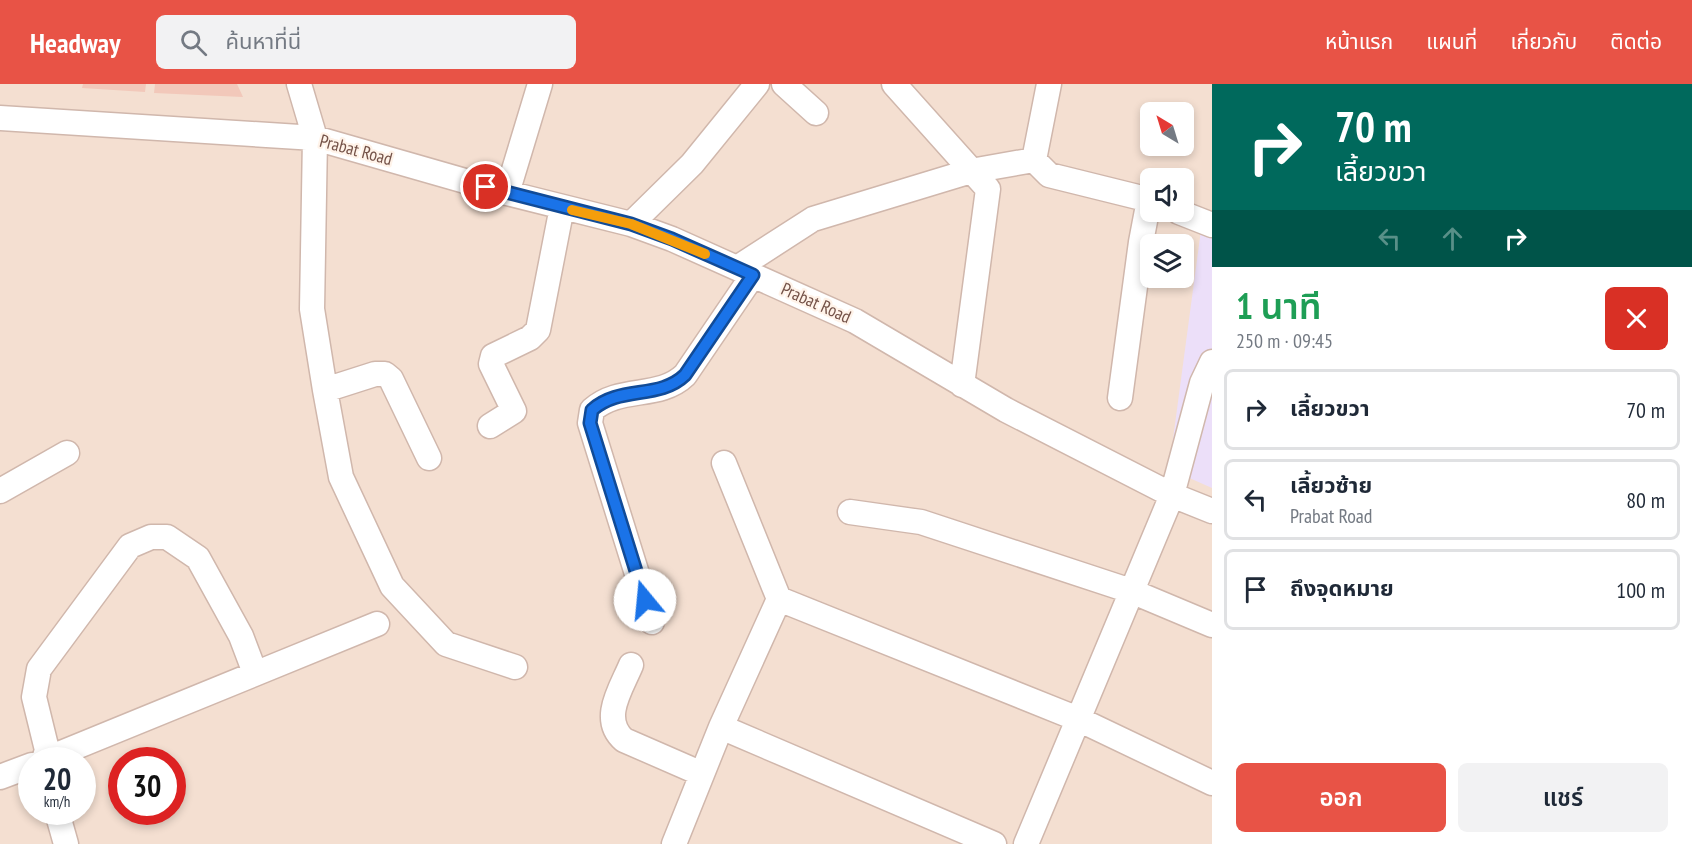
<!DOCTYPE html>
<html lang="th">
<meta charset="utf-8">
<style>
:root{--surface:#fff;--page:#f2f2f3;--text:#1f2937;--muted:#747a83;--line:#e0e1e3;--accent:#e85346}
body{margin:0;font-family:"PT Sans Narrow","Noto Sans Thai",sans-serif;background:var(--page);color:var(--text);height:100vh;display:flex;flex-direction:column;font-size:22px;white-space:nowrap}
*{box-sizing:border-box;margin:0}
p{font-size:20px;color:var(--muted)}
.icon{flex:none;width:33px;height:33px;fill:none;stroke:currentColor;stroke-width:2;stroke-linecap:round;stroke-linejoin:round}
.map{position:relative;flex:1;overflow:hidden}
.drawer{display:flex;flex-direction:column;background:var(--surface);width:480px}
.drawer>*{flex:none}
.banner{background:#00695c;color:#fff;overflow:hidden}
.needle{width:39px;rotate:322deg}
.buttons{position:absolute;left:1140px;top:18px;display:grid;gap:12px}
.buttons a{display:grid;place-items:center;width:54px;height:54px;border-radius:9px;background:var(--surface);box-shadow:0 3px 9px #0003;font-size:30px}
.speed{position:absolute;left:18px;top:663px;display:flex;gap:12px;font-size:30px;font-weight:700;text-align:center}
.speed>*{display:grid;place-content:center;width:78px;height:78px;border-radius:50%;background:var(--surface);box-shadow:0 3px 9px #0003;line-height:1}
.speed small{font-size:15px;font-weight:400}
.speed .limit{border:9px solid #d22;background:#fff;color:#111}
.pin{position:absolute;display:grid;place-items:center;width:51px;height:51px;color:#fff;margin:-26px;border:3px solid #fff;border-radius:50%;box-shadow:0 2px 6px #0007}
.me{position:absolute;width:66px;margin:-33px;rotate:343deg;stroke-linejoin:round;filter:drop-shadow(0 0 4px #0008)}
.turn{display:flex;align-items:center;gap:21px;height:126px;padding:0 24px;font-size:27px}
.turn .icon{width:78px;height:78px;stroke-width:2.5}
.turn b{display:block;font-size:42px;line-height:51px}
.lanes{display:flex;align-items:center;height:57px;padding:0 24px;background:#0003;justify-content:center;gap:30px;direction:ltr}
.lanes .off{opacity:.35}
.round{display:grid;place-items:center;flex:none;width:63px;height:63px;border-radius:9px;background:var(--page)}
.headline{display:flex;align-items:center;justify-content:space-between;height:102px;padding:0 24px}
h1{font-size:36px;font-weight:600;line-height:45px;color:#1e9e55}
.action{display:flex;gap:12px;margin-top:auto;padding:12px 24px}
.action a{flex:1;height:69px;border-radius:9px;background:var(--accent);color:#fff;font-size:24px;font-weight:600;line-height:69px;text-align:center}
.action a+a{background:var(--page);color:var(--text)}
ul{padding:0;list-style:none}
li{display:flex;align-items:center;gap:18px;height:81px;margin:0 12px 9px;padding:0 12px;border:3px solid var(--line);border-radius:9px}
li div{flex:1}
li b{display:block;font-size:22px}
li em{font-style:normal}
header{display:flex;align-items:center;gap:36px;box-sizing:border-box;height:84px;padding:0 30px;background:var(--accent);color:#fff}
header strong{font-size:28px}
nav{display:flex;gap:33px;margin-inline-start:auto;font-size:21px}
.search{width:420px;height:54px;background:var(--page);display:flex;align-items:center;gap:15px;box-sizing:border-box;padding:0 21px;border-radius:9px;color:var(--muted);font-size:22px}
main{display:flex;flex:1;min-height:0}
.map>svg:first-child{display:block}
.residential{fill:#f4dfd1;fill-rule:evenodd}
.education{fill:#ecdff9}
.building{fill:#f2c8ba}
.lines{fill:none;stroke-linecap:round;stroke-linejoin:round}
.minor-casing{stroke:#d0b7ac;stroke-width:27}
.minor{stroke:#fff;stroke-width:24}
.route-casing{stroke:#114b97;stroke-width:15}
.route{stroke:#1a73e8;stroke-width:10}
.slow{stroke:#f59e0b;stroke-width:10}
.labels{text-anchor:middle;stroke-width:4.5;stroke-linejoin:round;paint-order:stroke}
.street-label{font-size:18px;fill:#745248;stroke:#fff3e9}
</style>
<header>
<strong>Headway</strong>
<div class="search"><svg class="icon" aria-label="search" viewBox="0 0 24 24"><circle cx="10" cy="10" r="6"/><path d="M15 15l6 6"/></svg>ค้นหาที่นี่</div>
<nav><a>หน้าแรก</a><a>แผนที่</a><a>เกี่ยวกับ</a><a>ติดต่อ</a></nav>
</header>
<main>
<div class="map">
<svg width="1212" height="760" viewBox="0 0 1212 760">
<rect width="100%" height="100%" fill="#fcefe2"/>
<path class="residential" d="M0 0H1212V760H0ZM1150 28H1184V62H1150ZM1150 94H1184V128H1150ZM1150 160H1184V194H1150ZM32 676H82V728H32ZM122 676H172V728H122Z"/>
<path class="education" d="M1201 146 1212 148V404L1169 385Z"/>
<path class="building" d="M83 0H146L145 8 82 4Z
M155 0H237L243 13 154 9Z"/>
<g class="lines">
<g class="minor-casing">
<path id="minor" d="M299 0 315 54 312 225 325 306 341 393 392 502 446 560 515 583
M784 0 816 29
M894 0 988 105 962 301
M0 34 315 54 507 109 631 140 672 155 855 237 1006 326 1172 411 1212 427
M1034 76 1049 91 1150 116
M1034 76 1049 0
M507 109 540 0
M1179 128 1212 141
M631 140 692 80 757 0
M737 184 813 135 971 87 1034 76
M325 306 375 290H385L391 295 429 374
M1120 314 1141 158 1149 116
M490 342 514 327 491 280 493 272 530 254 538 246 562 123
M0 407 67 369
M850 428 921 438 1131 507 1212 541
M779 515 1078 635 1212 699
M652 538 590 339 592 326C620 301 659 316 685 291L753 191
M631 581C621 605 600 635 624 656L702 690
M721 643 994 760
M44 676 47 666 34 613 39 585 130 462 151 453H167L198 474 241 552 255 589
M44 676 377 540
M0 693 32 681
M57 728 66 760
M674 760 721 643 779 515 724 379
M1026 760 1172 411 1202 299 1212 278"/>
</g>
<use href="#minor" class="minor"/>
</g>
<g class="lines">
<g class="route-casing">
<path id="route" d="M486 103 631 140 672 155 753 191 685 291C659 316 620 301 592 326L590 339 645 516"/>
</g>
<use href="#route" class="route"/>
<path class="slow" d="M572 126 631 140 705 170"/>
</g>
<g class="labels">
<g class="street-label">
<text transform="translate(356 66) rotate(15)" y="6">Prabat Road</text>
<text transform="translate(816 219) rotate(24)" y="6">Prabat Road</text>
</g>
</g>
</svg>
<div class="buttons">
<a><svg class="needle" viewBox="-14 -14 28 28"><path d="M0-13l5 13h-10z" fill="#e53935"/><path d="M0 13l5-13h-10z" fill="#747a83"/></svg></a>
<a><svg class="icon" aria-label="sound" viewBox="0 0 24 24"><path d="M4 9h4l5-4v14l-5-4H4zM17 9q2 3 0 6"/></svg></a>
<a><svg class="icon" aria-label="layers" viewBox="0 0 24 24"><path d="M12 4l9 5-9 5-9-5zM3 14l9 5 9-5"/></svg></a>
</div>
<div class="speed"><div>20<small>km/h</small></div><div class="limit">30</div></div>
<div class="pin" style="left:486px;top:103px;background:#d93025"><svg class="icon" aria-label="arrive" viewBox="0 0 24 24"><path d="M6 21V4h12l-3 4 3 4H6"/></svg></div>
<svg class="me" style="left:645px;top:516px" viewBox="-20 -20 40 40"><circle r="19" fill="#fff"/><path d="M0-13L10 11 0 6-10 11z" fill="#1a73e8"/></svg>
</div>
<section class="drawer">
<div class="banner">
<div class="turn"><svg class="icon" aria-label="right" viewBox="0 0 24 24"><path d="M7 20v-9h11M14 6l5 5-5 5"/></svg><div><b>70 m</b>เลี้ยวขวา</div></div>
<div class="lanes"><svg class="icon off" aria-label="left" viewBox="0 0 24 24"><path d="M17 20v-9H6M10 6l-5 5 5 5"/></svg><svg class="icon off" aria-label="ahead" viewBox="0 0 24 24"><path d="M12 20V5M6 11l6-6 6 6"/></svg><svg class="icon" aria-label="right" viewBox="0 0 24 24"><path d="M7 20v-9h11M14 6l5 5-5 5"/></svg></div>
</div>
<div class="headline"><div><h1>1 นาที</h1><p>250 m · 09:45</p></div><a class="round" style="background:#d93025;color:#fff"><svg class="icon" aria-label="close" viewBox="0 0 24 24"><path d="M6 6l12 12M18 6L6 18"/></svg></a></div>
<ul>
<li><svg class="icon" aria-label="right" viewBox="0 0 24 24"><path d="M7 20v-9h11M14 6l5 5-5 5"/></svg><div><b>เลี้ยวขวา</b></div><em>70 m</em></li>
<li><svg class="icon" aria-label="left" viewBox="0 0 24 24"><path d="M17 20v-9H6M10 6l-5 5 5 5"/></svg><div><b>เลี้ยวซ้าย</b><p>Prabat Road</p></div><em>80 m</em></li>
<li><svg class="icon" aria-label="arrive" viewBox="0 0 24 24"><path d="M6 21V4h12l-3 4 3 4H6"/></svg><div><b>ถึงจุดหมาย</b></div><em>100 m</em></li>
</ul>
<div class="action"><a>ออก</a><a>แชร์</a></div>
</section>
</main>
